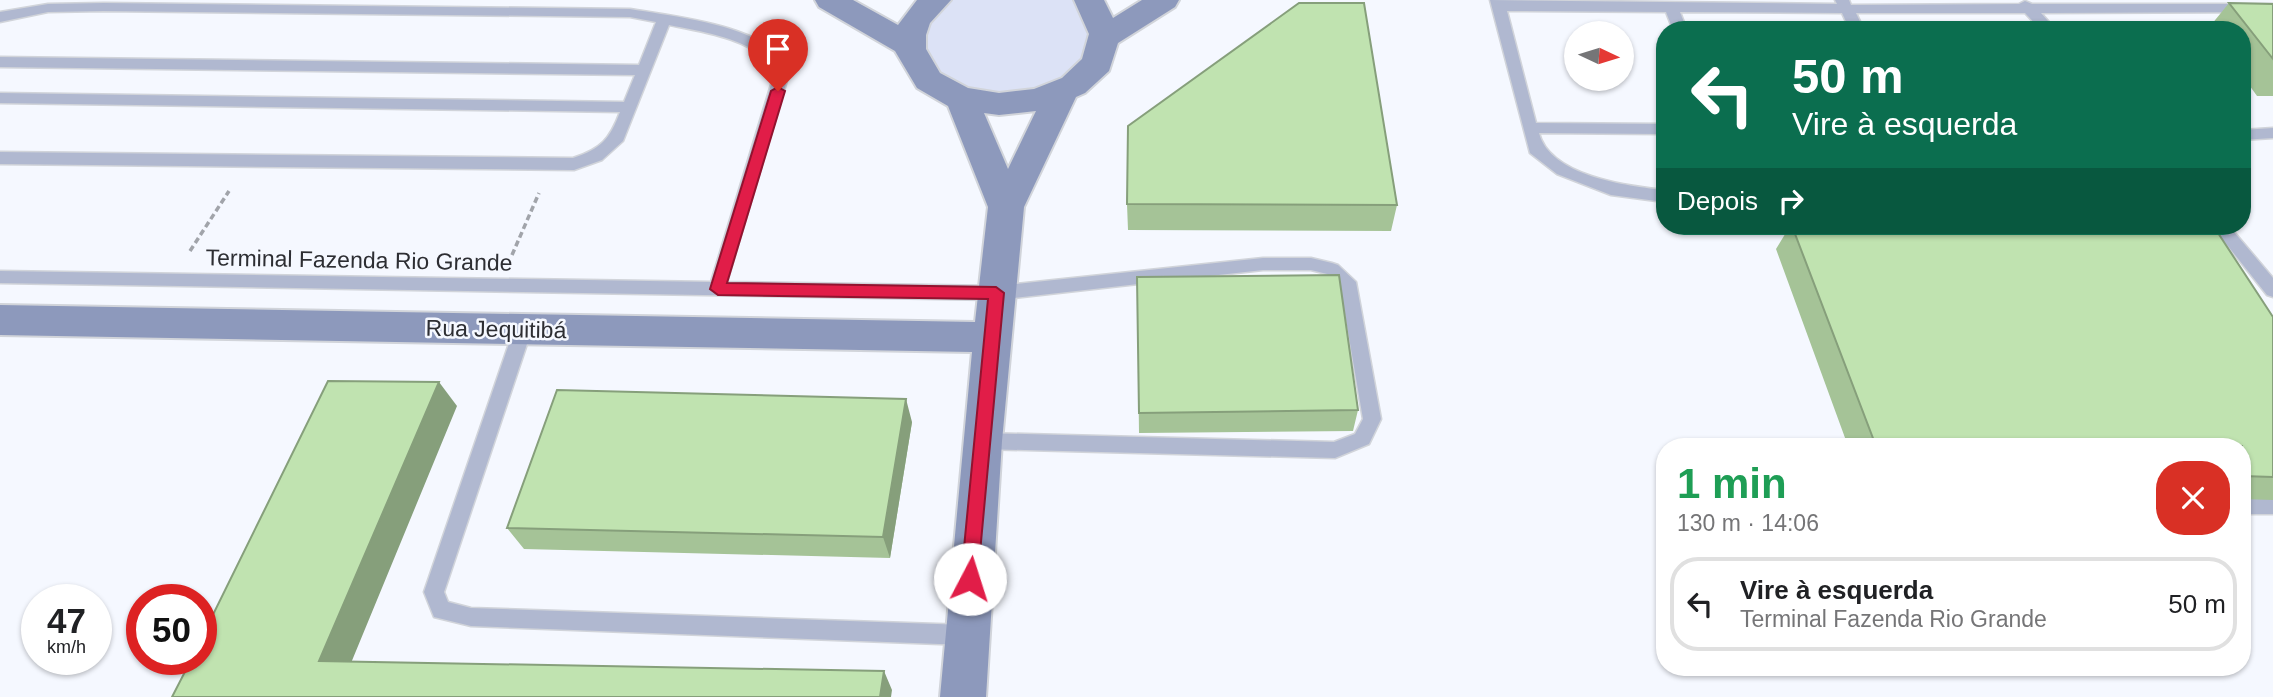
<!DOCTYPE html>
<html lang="pt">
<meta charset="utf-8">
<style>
:root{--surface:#fff;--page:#f6f6f6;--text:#202124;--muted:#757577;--line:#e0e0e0}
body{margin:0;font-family:Arial,sans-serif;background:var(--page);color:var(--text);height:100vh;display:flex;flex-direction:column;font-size:26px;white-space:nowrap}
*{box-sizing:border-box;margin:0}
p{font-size:23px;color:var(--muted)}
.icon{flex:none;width:38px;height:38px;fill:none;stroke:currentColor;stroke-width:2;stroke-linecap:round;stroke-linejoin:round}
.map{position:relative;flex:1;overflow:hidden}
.details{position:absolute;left:1656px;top:438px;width:595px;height:238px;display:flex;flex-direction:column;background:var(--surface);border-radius:28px;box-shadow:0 2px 5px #0004}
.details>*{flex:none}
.top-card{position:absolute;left:1656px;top:21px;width:595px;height:214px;border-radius:28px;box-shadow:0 2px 5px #0004;background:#0b6e4f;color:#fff;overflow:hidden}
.needle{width:46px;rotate:94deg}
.buttons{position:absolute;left:1564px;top:21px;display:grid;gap:14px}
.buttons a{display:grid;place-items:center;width:70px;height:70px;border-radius:50%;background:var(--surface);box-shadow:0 2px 5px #0004;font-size:35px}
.speed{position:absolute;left:21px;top:584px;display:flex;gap:14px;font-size:35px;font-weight:700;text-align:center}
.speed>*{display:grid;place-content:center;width:91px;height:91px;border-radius:50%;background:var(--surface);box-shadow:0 2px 5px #0004;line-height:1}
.speed small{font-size:18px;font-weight:400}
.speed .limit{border:10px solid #d22;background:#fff;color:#111}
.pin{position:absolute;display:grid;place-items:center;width:60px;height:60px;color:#fff;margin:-72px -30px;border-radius:50% 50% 50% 0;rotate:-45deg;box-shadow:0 0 7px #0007}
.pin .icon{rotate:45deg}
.me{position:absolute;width:77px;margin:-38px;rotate:5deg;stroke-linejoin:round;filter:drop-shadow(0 0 5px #0008)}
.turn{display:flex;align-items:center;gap:24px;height:147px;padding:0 21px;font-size:32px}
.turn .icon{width:91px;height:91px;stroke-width:2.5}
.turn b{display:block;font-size:49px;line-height:60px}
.then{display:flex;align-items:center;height:66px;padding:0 21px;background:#0003;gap:14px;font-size:26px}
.round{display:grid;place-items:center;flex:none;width:74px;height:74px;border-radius:28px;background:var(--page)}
.summary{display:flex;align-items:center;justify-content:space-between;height:119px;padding:0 21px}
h1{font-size:42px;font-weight:800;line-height:52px;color:#1e9e55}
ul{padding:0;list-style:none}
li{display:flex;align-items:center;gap:21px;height:94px;margin:0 14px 10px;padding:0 7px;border:4px solid var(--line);border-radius:28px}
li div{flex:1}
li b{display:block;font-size:26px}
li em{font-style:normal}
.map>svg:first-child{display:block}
.green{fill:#dce2f6}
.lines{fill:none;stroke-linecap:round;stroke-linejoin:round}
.lane-casing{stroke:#d1d4da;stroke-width:3}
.secondary-casing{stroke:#d1d4da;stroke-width:4}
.path{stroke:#a1a4aa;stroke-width:3.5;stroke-dasharray:6 3.5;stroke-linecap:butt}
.lane{fill:#b0b8d0;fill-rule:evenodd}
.secondary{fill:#8d99bc;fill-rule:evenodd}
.wall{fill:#a5c397}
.shaded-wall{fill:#869f7b}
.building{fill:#c0e3b0;stroke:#869f7b;stroke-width:2}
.route{fill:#e11d48;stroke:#92132f;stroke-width:2}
.labels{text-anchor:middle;stroke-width:5;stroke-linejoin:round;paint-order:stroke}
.street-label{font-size:23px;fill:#2d2e33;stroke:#f5f8ff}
</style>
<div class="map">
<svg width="2273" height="697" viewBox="0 0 2273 697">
<rect width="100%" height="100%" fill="#f5f8ff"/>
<path class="green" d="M947 0H1077L1098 36 1078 73 1027 96 968 93 926 66 922 28Z"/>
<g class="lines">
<g class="lane-casing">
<path id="lane" d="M1490 0 1837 4 1835 0H1849L1851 5 2019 4 2025 1 2032 4H2273V12L2041 13 2056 30H2041L2025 13H1856L1864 30H1850L1842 13 1680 12 1687 30H1673L1666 12 1507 11 1536 123 1664 124 1662 134 1539 133C1550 176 1627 186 1664 190V202L1611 195 1557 174 1530 153Z
M104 3 630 9C677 17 763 25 791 67L727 282 996 286 1263 258H1311L1332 263 1338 265 1356 282 1381 419 1369 444 1335 458 982 449 975 446 973 441 975 436 982 433 1334 442 1355 434 1363 419 1340 285 1327 274 1311 270H1263L996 300 0 283V271L711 282 776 68C751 39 705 32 669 25L623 141 602 160 574 170 0 164V152L573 158C601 149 610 139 620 112L0 103V93L624 102 635 75 0 67V57L639 65 656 22 630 17 104 11 48 12 0 22V12L48 4Z
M2273 128V138L2242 140V130Z
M2212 226H2229L2273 278V297L2267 295Z
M523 322 529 324 532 329 444 592 448 602 471 608 966 625 973 628 976 635 973 642 966 645 471 626 434 617 424 592 514 329 517 324Z
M2242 498H2273V514H2242Z"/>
</g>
<g class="secondary-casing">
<path id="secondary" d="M815 0H853L898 25 917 0H951L930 23 926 35V49L940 73 968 88 999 93 1034 89 1062 78 1082 59 1089 34 1074 0H1104L1113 18 1142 0H1179L1175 7 1118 43 1109 71 1085 93 1076 97 1024 207 1002 441 986 697H940L972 352 0 335V305L975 322 988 207 948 106 917 88 895 51 819 7ZM1036 111 1008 169 984 113 999 115Z"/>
</g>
<path class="path" d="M190 251 229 191
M512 255 539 193"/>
<use href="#lane" class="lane"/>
<use href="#secondary" class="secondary"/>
</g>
<path class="wall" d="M2229 3 2273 4V96H2257L2242 75V30H2207Z
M1127 204 1397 205 1391 231 1128 230Z
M1790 226H1904L2273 317V500L2242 499V446H1848L1776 249Z
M1137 277 1358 410 1353 431 1139 433Z
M912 422 890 558 524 549 507 528Z"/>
<path class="shaded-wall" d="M439 382 457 406 344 680 319 661Z
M906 399 912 422 890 558 883 537Z
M884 671 892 690 891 697H880Z"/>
<path class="building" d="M1299 3H1364L1397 205 1127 204 1128 126Z
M2229 3 2273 4V59Z
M1792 226H1904L2218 233 2273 317V477L2242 476V446H1876Z
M1339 275 1358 410 1139 413 1137 277Z
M328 381 439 382 319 661 884 671 880 697H172L191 660H201V639Z
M557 390 906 399 883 537 507 528Z"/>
<path class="route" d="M778 87 785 91 727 283 996 287 1004 293 977 585 970 588 964 585 961 579 988 299 718 295 710 289 771 91Z"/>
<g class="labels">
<g class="street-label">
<text transform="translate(359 260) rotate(1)" y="8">Terminal Fazenda Rio Grande</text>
<text transform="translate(496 329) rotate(1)" y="8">Rua Jequitibá</text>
</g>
</g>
</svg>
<div class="buttons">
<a><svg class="needle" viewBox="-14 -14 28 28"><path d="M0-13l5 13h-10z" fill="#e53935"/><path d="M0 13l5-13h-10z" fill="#757577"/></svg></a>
</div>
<div class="speed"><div>47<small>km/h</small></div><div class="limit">50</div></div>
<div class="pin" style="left:778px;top:91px;background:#d93025"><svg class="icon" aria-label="arrive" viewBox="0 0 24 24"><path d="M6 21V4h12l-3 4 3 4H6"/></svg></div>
<svg class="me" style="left:970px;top:579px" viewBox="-20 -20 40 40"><circle r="19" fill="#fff"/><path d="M0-13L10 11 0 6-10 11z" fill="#e11d48"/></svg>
<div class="top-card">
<div class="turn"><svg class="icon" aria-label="left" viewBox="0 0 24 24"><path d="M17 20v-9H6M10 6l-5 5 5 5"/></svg><div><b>50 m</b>Vire à esquerda</div></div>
<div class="then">Depois<svg class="icon" aria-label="right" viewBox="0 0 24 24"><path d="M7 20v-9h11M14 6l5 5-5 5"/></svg></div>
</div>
<section class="details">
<div class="summary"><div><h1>1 min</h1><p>130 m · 14:06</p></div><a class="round" style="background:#d93025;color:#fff"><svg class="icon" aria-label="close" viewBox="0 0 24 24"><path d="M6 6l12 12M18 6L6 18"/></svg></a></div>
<ul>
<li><svg class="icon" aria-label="left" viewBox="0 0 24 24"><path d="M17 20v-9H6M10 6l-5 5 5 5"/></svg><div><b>Vire à esquerda</b><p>Terminal Fazenda Rio Grande</p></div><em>50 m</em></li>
</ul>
</section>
</div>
